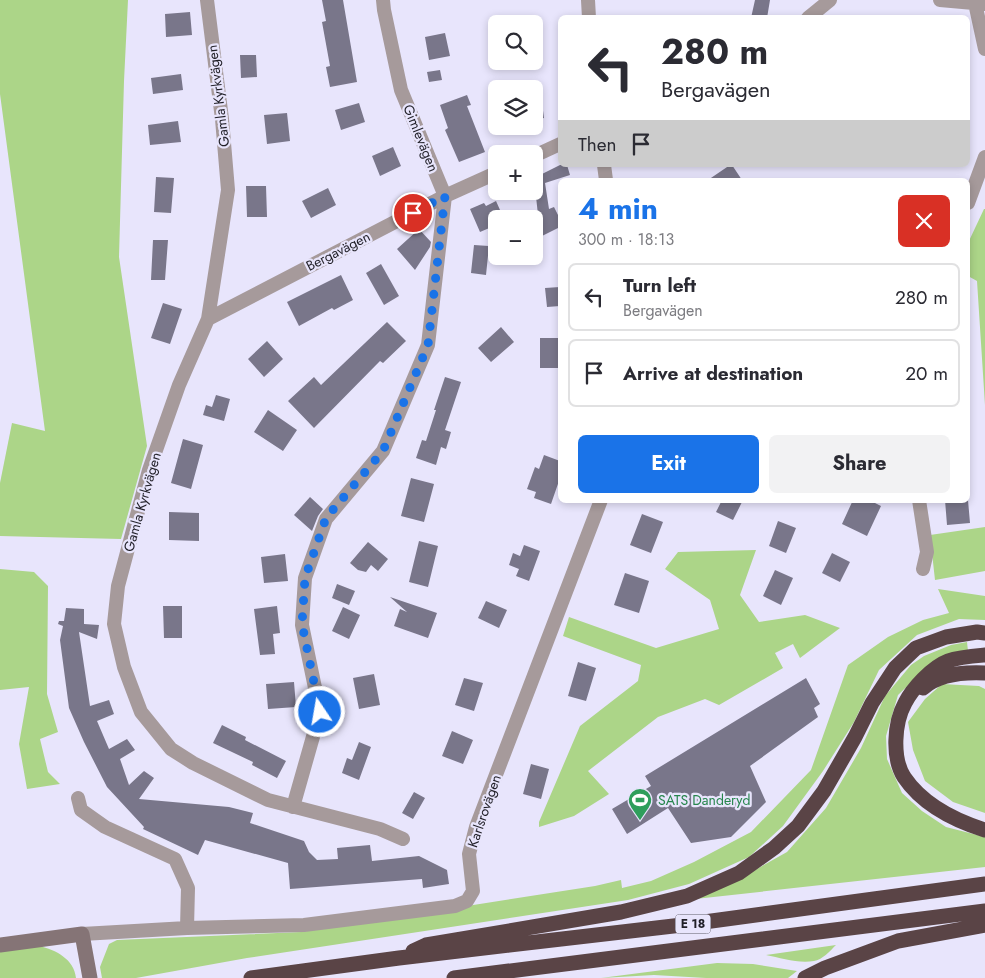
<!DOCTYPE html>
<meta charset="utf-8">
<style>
:root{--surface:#fff;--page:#f2f2f3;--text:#2b2b33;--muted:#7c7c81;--line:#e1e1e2;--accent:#1a73e8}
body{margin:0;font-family:Jost,sans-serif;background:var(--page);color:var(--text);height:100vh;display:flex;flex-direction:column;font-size:19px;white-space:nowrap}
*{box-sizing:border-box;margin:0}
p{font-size:16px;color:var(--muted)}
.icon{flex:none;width:28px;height:28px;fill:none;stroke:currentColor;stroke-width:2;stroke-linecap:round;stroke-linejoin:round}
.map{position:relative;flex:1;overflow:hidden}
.drawer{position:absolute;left:558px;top:178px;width:412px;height:325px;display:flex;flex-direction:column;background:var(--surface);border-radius:8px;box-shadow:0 2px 8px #0003}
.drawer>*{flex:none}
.top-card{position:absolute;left:558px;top:15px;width:412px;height:152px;border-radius:8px;box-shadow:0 2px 8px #0003;background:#fff;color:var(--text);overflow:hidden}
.buttons{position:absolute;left:488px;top:15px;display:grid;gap:10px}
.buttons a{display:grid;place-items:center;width:55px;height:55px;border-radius:8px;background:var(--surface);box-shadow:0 2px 8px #0003;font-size:25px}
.pin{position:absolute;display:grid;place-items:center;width:42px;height:42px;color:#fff;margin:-21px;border:2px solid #fff;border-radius:50%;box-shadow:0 1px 5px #0007}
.me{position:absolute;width:55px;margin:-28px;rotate:348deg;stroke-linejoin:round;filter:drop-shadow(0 0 4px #0008)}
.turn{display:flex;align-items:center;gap:18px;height:105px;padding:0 20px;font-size:22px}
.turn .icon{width:65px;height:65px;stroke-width:2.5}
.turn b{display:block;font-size:35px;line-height:42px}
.then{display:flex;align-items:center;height:48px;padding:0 20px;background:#0003;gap:10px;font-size:19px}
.round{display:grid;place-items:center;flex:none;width:52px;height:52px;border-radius:8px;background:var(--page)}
.summary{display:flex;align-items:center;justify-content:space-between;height:85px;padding:0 20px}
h1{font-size:30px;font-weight:700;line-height:38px;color:var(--accent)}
.button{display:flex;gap:10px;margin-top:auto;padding:10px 20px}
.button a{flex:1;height:58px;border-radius:8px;background:var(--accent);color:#fff;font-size:20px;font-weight:700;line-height:58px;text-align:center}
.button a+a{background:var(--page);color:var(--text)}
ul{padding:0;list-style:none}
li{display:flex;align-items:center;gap:15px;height:68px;margin:0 10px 8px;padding:0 10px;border:2px solid var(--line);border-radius:8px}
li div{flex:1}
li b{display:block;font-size:19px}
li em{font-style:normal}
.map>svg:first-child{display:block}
.green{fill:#acd588}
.building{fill:#79768a}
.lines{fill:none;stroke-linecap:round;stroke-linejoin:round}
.street{stroke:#a69a9b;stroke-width:14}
.secondary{stroke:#857476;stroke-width:15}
.highway{stroke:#5a4446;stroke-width:15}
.route{stroke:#1a73e8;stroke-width:9;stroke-dasharray:0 16.2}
.labels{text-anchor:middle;stroke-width:4.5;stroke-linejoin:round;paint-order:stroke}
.shield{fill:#e8e5fc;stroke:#5c5a67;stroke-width:1}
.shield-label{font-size:12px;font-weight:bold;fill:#201f27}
.street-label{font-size:14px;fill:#201f27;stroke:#e8e5fc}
.leisure-label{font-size:14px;fill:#27864d;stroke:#e8e5fc;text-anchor:start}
</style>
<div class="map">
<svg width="985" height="978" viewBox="0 0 985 978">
<rect width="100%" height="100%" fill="#e8e5fc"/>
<path class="green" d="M0 0H128L124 81 119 257 147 446 121 539 0 536V483L12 423 45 431 0 94Z
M984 209H985V405L977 281 968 276V243Z
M985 527V571L935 580 930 535Z
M756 550 740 595 759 622 805 615 840 628 800 658 793 644 775 653 783 668 719 705 705 699 658 717 588 771 609 794 574 816 539 827V822L580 726 638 681 641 665 563 636 569 617 656 648 719 629 710 600 665 569 678 552Z
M0 569 34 572 48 586 47 694 58 732 40 739 48 772 60 784 27 789 19 744 29 687 0 690Z
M938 589 985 596V620L959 619 917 635 879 670 854 722 823 771 783 826 749 857 689 884 628 900 247 958 136 978H102L100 967 109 944 117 940 301 932 595 886 621 880 622 888 651 881 694 862 751 832 811 770 848 665 888 637 923 620 949 613Z
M967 642 968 651 923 671 898 695 886 736 887 759 902 793 922 811 946 827 985 837V867L686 900 732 883 787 852 826 808 861 748 885 696 911 665 924 656 951 645Z
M942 684 979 686 985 689V813L953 802 925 781 913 750 908 722 925 699Z
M836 945C830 951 822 960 814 961 799 964 781 958 766 955Z
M39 946C56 950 74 959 76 978H0V950Z
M717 963 753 964 797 971 788 978H706L654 975 601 978Z"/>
<path class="building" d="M322 0H343L357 82 330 87 326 67 330 66 322 22 326 21Z
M755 0H770L767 18H751Z
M190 12 192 35 166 37 165 14Z
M445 33 450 56 429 60 425 37Z
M240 55H256L257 77 241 78Z
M440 70 442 80 429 82 427 72Z
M181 74 183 90 153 94 151 78Z
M540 89 544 118 534 120V90Z
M467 95 471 105 467 106 485 152 459 162 445 130 448 128 440 105Z
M359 103 365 122 341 130 335 110Z
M287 113 290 141 267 144 264 115Z
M178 121 181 142 150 145 148 125Z
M393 147 401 166 380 176 372 156Z
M560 165H567L570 175 545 183 549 209 554 207 560 219V227L540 237 534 226V219H531L538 215 534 178Z
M730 165H732L742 180H708Z
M156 177 174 178 171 213 154 212Z
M246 186H266L267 217H247Z
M328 188 336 205 311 218 302 201Z
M496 201 504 219H491L494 226 480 232 470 209 484 203 486 206Z
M419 229 431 242 430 247 415 270 397 249Z
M153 240H168L165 280H151Z
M474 245 489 246 486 275 471 273Z
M381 264 399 296 384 305 366 273Z
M341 275 353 300 334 310 332 308 299 326 287 302Z
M560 287V306L547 307 545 288Z
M163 303 182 309 170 344 151 338Z
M387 322 406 341 383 363 380 361 314 428 288 401 314 377 321 385Z
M501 327 514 342 491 362 478 348Z
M540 338H560L559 368H540Z
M267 341 283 359 264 377 248 359Z
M445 377 461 382 445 430 451 432 446 449 441 447 436 465 416 458 422 440 426 441 436 410H434Z
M216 395 230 399 224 421 203 415 206 405 212 407Z
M268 410 297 430 283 451 254 432Z
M183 439 203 445 191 489 171 483Z
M544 455 560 461V478L551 504 534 498 536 492 527 489 535 467 539 469Z
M411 478 434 484 424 522 401 516Z
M310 497 323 509 318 516 312 531 294 515Z
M722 500H743L733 520 716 512Z
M853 500H869L881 506 867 536 842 524Z
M945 500H968L970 523 947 525Z
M169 512 199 513V541L169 540Z
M642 514 663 522 651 553 630 545Z
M778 521 796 528 786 553 769 546Z
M419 541 438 546 428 587 409 582Z
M368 542 388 559 378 571 371 565 366 572 358 570 350 563Z
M524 545 540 551 529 581 516 576 519 569 509 565 513 553 520 556Z
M832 553 850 562 840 582 822 573Z
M285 554 288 581 264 583 261 557Z
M775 570 793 578 781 605 763 596Z
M625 573 649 581 639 613 614 605Z
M337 584 355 591 349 605 332 598Z
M390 597 437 613 428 638 394 626 400 609 407 612Z
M486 601 507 610 499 628 478 618Z
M163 606H182V638H164Z
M277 606 280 633 273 634 275 654 260 655 254 609Z
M343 607 360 615 349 639 332 631Z
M66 608 84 609V624L99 625 97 639 79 632 90 706 109 700 114 714 97 721 109 749 127 739 135 750 120 759 129 785 144 771 154 778 139 799 229 807 253 813 250 823 304 841 309 852 317 860 338 859 337 848 370 845 372 861 419 856 447 870 449 884 423 888 422 879 290 889 288 863 205 840 198 855 143 829 144 827 107 787 84 742 69 708 60 640 63 626 58 624 59 621H64Z
M578 662 596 668 586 701 568 696Z
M374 674 380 705 359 709 353 678Z
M464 678 483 683 474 711 455 705Z
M806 678 820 704 814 708 818 717 750 766 766 802 731 837 691 843 668 808 627 834 612 809 651 786 645 776Z
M294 682 296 707 268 709 266 684Z
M222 725 246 737 245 740 286 761 277 778 252 765 253 762 213 743Z
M452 731 473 740 463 764 442 756Z
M359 742 371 747 359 780 342 773 347 758 352 760Z
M531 764 549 769 541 799 523 794Z
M414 792 425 798 413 819 402 813Z"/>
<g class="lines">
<path class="street" d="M207 0 222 119 228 190 208 319 179 385 149 470 118 586 114 624 124 667 141 712 171 749 193 763 268 800 380 829 403 839
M588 0 589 18
M940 0 985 4
M976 0 975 3 985 49
M808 18 830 0
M534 156 560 144
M604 165 606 180
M968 203 985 157
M208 319 445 196 496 173
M919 500 927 552 923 569
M78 798 81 810 105 827 175 859 188 888 187 928
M293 807 320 712 302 625 305 578 326 519 383 451 428 345 445 196 401 90 384 10 383 0
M82 934 187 928 304 925 455 906 467 901 473 891 469 854 476 827 601 500"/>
<path class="secondary" d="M0 945 82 934 90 978"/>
<path class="highway" d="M985 655C973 656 959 657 948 661 932 667 912 689 905 703 894 723 892 758 904 777 923 805 953 820 985 830
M923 688C939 674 964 672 985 673
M413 951 426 945 621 912 687 896 739 873 774 848 798 826 824 791 855 737 872 703 895 668 916 648 946 637 977 632 985 633
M251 978 399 958 682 925 985 884
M454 978 985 911
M805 978 825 968 898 941 985 925"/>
</g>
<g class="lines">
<path class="route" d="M320 712 302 624 305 578 326 518 383 451 428 345 445 196 413 213"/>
</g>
<defs>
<g id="stadium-pin" transform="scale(1.25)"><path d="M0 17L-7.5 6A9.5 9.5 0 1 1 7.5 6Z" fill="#2e9e5b" stroke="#e8e5fc"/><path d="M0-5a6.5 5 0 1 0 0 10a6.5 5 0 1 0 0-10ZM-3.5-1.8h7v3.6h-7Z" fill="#fff"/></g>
</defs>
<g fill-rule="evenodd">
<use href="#stadium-pin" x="640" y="800"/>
</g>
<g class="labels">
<rect class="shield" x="675.5" y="914.5" width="35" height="19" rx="4"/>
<g class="shield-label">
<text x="693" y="928">E 18</text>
</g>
<g class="street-label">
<text transform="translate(218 96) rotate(-97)" y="5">Gamla Kyrkvägen</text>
<text transform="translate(421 138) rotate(68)" y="5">Gimlevägen</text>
<text transform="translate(338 251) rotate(-27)" y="5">Bergavägen</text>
<text transform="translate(142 502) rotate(-74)" y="5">Gamla Kyrkvägen</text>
<text transform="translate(484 811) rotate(-71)" y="5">Karlsrovägen</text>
</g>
<g class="leisure-label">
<text x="658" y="805">SATS Danderyd</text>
</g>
</g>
</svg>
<div class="buttons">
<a><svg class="icon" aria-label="search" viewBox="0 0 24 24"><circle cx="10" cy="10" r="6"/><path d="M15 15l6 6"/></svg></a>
<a><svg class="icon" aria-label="layers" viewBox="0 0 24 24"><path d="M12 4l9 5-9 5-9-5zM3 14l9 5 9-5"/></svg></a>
<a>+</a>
<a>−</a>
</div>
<div class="pin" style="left:413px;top:213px;background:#d93025"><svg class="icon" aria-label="arrive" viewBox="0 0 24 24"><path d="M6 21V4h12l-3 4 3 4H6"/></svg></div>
<svg class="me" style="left:320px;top:712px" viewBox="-20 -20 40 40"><circle r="17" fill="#1a73e8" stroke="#fff" stroke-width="3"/><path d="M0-11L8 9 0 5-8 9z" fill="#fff"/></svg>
<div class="top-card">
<div class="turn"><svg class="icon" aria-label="left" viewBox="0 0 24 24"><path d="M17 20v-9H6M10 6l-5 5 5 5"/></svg><div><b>280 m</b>Bergavägen</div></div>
<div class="then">Then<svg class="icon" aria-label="arrive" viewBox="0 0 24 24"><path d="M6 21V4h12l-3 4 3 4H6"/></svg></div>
</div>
<section class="drawer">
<div class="summary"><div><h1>4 min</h1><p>300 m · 18:13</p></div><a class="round" style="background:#d93025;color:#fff"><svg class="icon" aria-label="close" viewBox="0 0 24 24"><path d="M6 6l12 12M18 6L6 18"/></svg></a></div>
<ul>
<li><svg class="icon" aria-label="left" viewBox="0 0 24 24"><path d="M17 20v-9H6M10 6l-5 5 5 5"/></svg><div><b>Turn left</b><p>Bergavägen</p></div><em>280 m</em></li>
<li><svg class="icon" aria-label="arrive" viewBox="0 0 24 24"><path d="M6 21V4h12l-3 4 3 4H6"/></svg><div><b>Arrive at destination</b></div><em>20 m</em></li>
</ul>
<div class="button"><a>Exit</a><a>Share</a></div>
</section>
</div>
